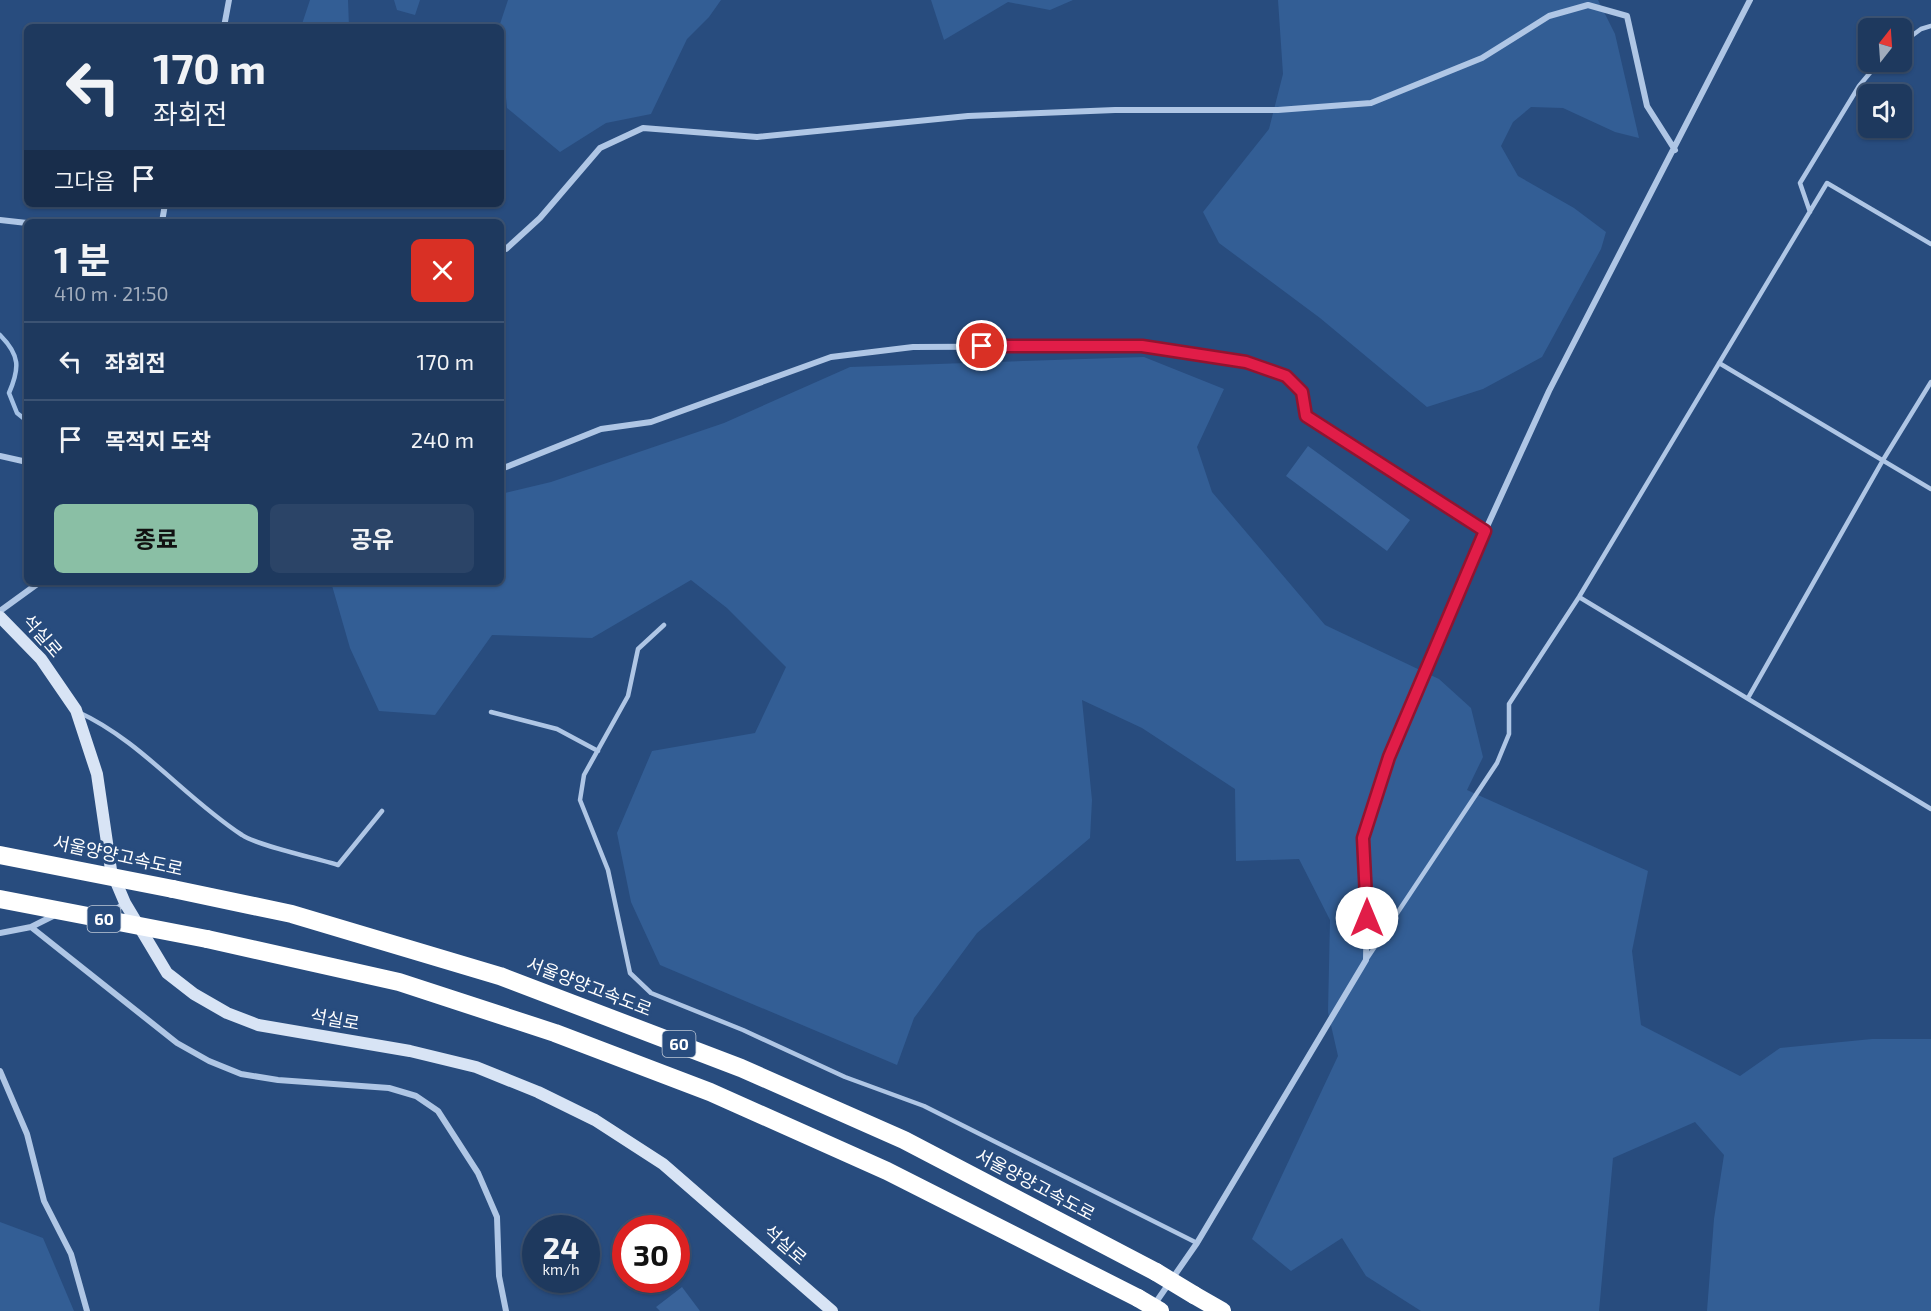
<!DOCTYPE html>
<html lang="ko">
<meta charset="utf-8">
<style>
:root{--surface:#1e395e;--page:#2b4467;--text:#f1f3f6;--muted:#a1acbc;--line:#3c5373;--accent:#8abfa5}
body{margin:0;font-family:"Exo 2","Noto Sans KR",sans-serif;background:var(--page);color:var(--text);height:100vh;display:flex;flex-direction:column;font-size:22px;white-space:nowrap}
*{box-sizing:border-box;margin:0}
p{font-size:20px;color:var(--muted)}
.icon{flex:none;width:33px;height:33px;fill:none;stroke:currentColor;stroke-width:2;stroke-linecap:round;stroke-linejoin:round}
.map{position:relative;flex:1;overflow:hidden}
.drawer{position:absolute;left:24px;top:219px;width:480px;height:366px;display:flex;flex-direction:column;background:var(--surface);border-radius:9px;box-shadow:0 2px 4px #0004,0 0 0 2px var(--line)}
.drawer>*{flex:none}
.top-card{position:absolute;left:24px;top:24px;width:480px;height:183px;border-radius:9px;box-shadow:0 2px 4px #0004,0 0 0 2px var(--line);background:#1e395e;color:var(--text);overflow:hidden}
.needle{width:39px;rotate:17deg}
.fabs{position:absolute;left:1858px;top:18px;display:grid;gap:12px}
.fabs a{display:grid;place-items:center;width:54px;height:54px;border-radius:9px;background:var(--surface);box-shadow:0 2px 4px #0004,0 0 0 2px var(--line);font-size:30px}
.speed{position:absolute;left:522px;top:1215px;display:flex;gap:12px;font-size:30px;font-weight:700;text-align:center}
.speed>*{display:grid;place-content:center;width:78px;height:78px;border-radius:50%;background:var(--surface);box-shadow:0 2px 4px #0004,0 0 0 2px var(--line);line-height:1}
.speed small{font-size:15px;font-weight:400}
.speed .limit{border:9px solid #d22;background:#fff;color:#111}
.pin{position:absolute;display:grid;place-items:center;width:51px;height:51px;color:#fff;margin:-26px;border:3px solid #fff;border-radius:50%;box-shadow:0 2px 6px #0007}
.me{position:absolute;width:66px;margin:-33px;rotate:0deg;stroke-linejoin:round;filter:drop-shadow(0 0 4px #0008)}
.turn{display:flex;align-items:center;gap:21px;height:126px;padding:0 30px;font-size:27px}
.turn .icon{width:78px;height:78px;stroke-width:2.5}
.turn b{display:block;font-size:42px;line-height:51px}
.then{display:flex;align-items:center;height:57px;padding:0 30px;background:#0003;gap:12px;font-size:22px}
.round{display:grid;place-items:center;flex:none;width:63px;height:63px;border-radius:9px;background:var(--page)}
.summary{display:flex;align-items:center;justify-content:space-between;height:102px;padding:0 30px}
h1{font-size:36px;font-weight:700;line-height:45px}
.cta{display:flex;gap:12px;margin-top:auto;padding:12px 30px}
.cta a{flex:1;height:69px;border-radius:9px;background:var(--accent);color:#111;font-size:24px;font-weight:700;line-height:69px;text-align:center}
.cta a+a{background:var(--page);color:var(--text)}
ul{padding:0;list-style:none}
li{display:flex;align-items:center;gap:18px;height:78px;padding:0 30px;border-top:2px solid var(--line)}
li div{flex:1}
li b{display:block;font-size:22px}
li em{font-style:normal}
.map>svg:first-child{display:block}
.green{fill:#335e95}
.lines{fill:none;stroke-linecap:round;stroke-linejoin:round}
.stream{stroke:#a4c1e5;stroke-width:4.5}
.building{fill:#39639a}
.lane{stroke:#afc6e5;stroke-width:4.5}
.street{stroke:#afc6e5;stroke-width:6}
.secondary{stroke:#d8e4f5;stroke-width:12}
.highway{stroke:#fff;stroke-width:18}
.highway-bridge{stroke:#fff;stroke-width:18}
.route-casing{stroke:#92132f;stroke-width:15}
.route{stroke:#e11d48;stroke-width:10}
.labels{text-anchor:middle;stroke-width:6;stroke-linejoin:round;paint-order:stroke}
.shield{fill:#284c7e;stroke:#bec9d8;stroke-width:1.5}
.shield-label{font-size:16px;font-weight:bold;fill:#fff}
.street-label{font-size:18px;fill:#fff;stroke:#284c7e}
</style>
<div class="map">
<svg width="1931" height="1311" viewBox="0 0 1931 1311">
<rect width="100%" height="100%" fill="#284c7e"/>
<path class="green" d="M310 0H348L349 27H301Z
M394 0H420L415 15 397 10Z
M508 0H721L709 17 687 39 651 114 606 123 560 152 507 108 499 27Z
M931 0H1073L1050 10 1008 2 944 40Z
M1278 0H1598L1615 34 1639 138 1615 132 1563 108 1531 107 1513 122 1501 146 1518 176 1574 208 1606 232 1601 249 1542 357 1483 389 1427 407 1320 318 1219 243 1203 212 1269 129 1283 74Z
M1144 357 1224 389 1197 447 1212 492 1325 625 1439 679 1471 708 1483 757 1467 790 1648 871 1632 951 1641 1025 1740 1076 1780 1048 1872 1039H1931V1311H1707L1714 1219 1724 1155 1695 1122 1613 1158 1599 1311H1421L1366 1276 1342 1238 1291 1271 1252 1239 1338 1056 1328 1012 1330 920 1299 859 1236 861 1235 789 1142 728 1082 700 1092 800 1090 838 977 933 914 1018 897 1065 660 965 631 902 617 833 652 751 755 733 786 667 727 608 691 580 592 638 492 635 435 715 379 711 350 648 331 582H501V494L551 482 724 423 850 367Z
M0 1222 43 1238 74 1311H0Z"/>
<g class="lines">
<path class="stream" d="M0 335C20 355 20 368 9 393L17 413 27 421"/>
</g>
<path class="building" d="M1308 446 1410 520 1387 551 1286 476Z
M682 1287 700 1311H660L656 1307Z"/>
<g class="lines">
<path class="lane" d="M1902 43 1921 29 1931 26
M1810 212 1800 183 1859 86 1879 62
M1719 363 1931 489
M1579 597 1931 809
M664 625 638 649 628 696 584 775 580 800 608 870 630 973 651 993 743 1030 845 1077 924 1106 1197 1243
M1748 698 1883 460 1931 382
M78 712C140 740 185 798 242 835 258 846 316 858 338 865L382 811
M491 712 557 729 598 751
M1366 960 1497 763 1509 734V704L1579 597 1827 183 1931 244"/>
<path class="street" d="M224 27 229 0
M0 220 27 223
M162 222 165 204
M501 249H506L540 218 600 148 643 128 757 137 968 116 1115 110H1278L1371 103 1482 58 1549 16 1588 5 1627 16 1647 106 1675 150
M0 456 27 462
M501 469 601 429 651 422 831 357 913 347 1142 346 1246 362 1286 377 1302 392 1306 416 1485 531
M0 611 40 582
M100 910 114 911 125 903
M55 915 31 927 177 1043 209 1061 241 1074 278 1080 389 1088 416 1096 438 1111 478 1173 497 1217 499 1276 506 1311
M0 933 31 927
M0 1071 27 1134 44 1201 71 1254 87 1311
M1154 1305 1197 1243 1366 960 1367 897 1363 838 1389 757 1485 531 1549 391 1750 0"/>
<path class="secondary" d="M0 617 41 659 76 710 97 774 111 870 125 903 167 973 194 994 227 1013 258 1025 410 1051 476 1067 538 1092 595 1120 663 1164 832 1311"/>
<path class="highway" d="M173 889 292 914 500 976 741 1068 904 1140 1156 1272
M207 939 399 982 555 1033 710 1092 887 1171 1138 1298
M1194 1295 1222 1311"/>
<path class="highway-bridge" d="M0 855 173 889
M0 899 207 939
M1156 1272 1194 1295
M1138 1298 1160 1311"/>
</g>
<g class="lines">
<g class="route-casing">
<path id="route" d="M982 346H1142L1246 362 1286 376 1302 392 1306 416 1485 531 1389 757 1363 838 1367 918"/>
</g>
<use href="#route" class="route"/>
</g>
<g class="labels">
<g class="shield">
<rect x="87.5" y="906" width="33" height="26" rx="4.5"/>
<rect x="662.5" y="1031" width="33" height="26" rx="4.5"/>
</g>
<g class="shield-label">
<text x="104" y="925">60</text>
<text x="679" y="1050">60</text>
</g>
<g class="street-label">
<text transform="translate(42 636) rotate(49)" y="6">석실로</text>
<text transform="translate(118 856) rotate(12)" y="6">서울양양고속도로</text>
<text transform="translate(589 987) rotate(21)" y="6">서울양양고속도로</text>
<text transform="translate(335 1020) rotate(10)" y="6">석실로</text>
<text transform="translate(1035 1185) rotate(28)" y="6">서울양양고속도로</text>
<text transform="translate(785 1245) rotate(41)" y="6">석실로</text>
</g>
</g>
</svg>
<div class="fabs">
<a><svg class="needle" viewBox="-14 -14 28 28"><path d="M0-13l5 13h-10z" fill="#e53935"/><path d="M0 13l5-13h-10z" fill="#a1acbc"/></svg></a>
<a><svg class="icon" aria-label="sound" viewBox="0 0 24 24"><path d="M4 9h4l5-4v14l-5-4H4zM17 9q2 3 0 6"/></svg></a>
</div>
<div class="speed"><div>24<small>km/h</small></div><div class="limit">30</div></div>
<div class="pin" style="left:982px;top:346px;background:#d93025"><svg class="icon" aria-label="arrive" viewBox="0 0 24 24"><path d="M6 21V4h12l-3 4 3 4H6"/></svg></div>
<svg class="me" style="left:1367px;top:918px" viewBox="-20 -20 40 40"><circle r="19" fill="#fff"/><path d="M0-13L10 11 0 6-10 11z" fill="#e11d48"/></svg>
<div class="top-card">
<div class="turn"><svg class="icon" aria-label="left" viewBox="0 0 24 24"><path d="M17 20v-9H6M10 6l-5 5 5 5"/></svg><div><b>170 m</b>좌회전</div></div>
<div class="then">그다음<svg class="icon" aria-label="arrive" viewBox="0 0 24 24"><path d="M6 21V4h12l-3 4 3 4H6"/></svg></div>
</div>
<section class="drawer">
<div class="summary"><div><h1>1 분</h1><p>410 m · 21:50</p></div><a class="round" style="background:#d93025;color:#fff"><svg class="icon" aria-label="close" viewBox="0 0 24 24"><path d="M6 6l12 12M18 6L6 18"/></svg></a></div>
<ul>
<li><svg class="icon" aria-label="left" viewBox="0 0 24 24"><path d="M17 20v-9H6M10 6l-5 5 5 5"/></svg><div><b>좌회전</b></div><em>170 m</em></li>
<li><svg class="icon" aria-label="arrive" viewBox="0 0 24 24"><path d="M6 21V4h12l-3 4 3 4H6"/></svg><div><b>목적지 도착</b></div><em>240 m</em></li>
</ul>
<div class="cta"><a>종료</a><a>공유</a></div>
</section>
</div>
